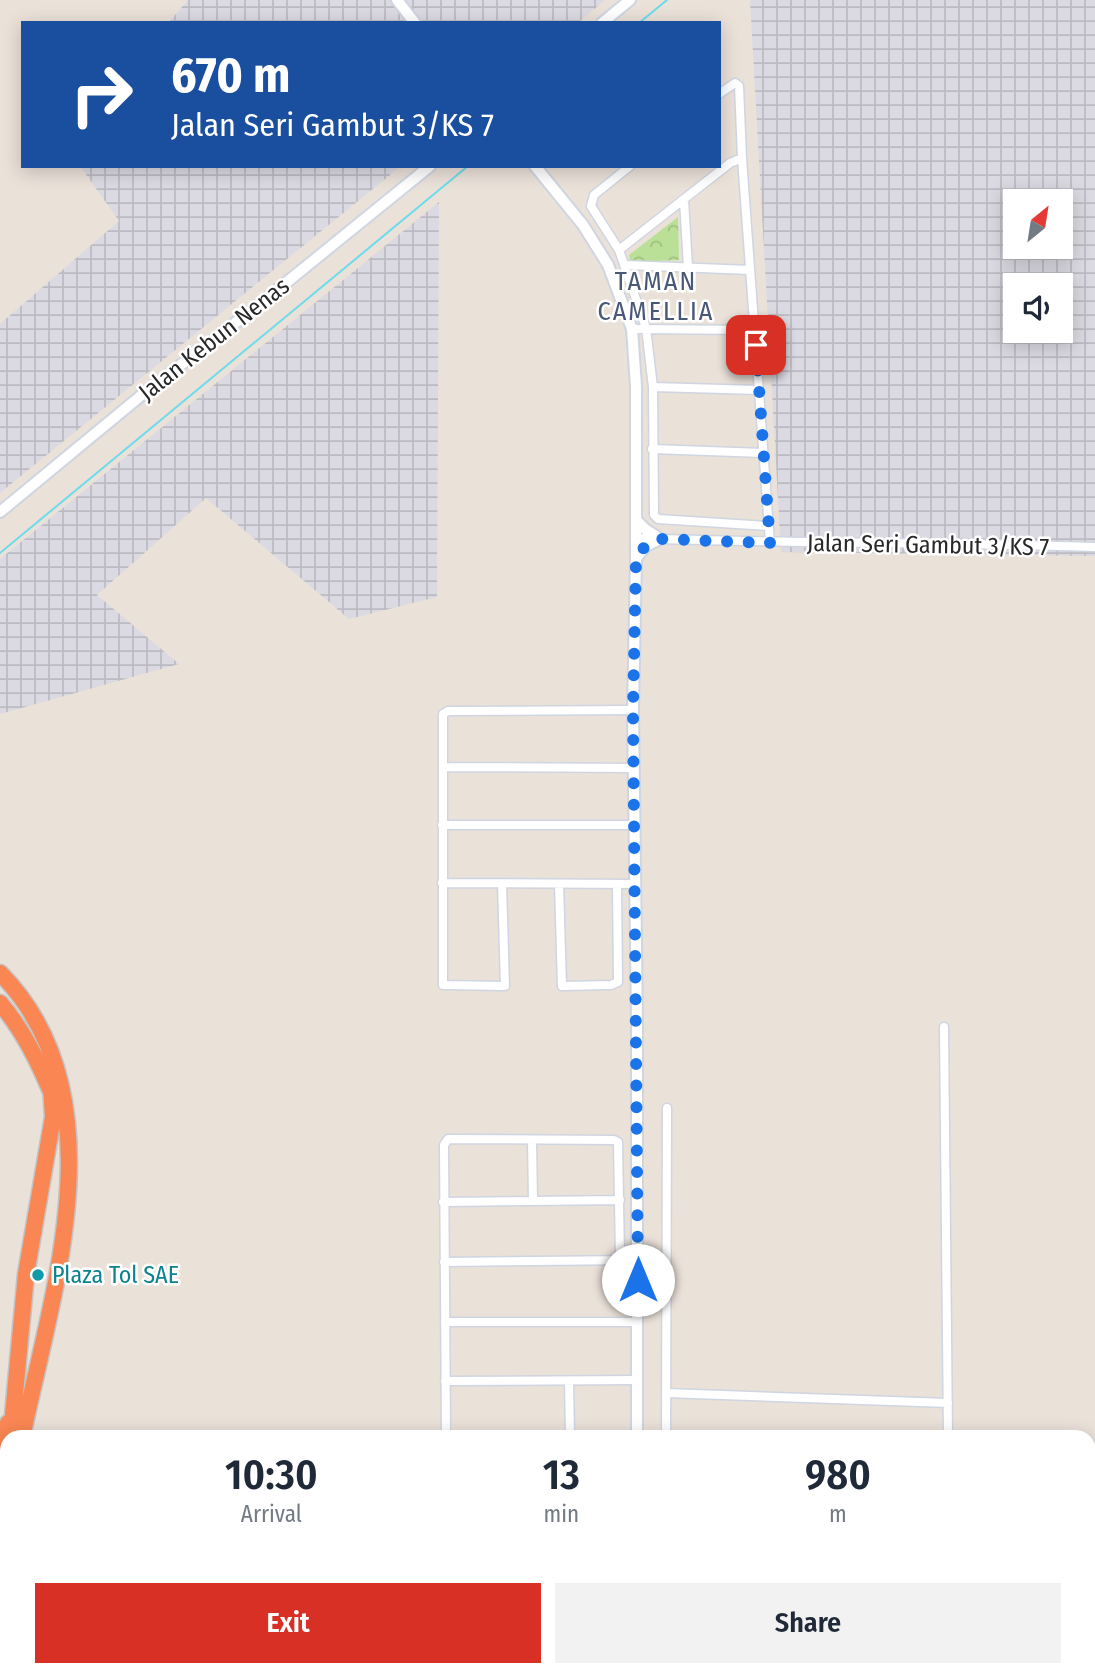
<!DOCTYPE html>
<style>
:root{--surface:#fff;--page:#f2f2f3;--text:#1f2937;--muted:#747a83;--accent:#d93025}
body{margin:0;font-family:"Fira Sans Condensed",sans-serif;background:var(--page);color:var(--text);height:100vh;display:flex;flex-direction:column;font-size:26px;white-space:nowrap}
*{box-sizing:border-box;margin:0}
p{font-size:23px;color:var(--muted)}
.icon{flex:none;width:38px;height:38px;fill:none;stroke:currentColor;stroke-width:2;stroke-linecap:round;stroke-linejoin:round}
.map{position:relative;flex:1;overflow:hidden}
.panel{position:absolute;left:0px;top:1430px;width:1096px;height:247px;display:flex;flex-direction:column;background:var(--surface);border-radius:21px 21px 0 0;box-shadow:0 4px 18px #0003}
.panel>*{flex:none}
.banner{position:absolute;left:21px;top:21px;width:700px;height:147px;border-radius:0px;box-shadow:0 4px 18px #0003;background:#1a4fa0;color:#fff;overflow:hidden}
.needle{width:46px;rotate:30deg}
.controls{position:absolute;left:1003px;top:189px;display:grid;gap:14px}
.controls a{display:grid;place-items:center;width:70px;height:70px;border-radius:0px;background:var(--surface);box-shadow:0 4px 18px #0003;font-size:35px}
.pin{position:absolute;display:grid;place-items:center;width:60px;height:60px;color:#fff;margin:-30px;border-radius:14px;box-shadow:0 4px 10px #0006}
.me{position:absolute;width:77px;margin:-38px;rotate:0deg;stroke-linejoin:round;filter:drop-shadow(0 0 5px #0008)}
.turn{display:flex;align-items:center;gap:24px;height:147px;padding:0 35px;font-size:32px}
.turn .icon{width:91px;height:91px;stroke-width:2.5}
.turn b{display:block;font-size:49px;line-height:60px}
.eta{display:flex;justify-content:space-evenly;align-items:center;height:119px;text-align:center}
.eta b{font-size:42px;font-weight:600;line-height:49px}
.action{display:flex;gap:14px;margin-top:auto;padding:14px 35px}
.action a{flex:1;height:80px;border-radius:0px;background:var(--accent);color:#fff;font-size:28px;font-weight:600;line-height:80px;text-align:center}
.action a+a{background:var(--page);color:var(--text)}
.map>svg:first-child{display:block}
.industrial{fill:url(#industrial-grid);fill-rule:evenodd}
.park{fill:url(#park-crowns)}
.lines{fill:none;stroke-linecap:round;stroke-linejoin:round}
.stream{stroke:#6ddbeb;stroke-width:2}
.minor-casing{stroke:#cfd5e1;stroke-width:11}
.tertiary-casing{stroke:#cfd5e1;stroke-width:14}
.motorway-casing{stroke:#c3c3c3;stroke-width:19}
.minor{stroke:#fff;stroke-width:8}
.tertiary{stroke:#fff;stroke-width:10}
.motorway{stroke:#fa8654;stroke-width:16}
.route{stroke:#1a73e8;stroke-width:12;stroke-dasharray:0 21.6}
.culture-dot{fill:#0f9aa8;stroke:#fff;stroke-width:2.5}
.labels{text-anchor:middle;stroke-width:5;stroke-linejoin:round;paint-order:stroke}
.street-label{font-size:24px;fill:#282828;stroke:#fff}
.culture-label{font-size:24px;fill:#0d838f;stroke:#fff;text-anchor:start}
.neighbourhood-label{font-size:26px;letter-spacing:2px;fill:#4a5877;stroke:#fff}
</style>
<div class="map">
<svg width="1095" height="1675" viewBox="0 0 1095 1675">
<defs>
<pattern id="industrial-grid" width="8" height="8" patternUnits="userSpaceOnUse" patternTransform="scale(1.75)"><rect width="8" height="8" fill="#dbdae2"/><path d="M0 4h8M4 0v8" fill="none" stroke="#bcbbc2"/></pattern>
<pattern id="park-crowns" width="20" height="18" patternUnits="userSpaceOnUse" patternTransform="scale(1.75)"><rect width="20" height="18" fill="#b9e096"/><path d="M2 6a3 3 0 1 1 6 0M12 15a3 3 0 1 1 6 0" fill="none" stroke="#9fc081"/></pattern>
</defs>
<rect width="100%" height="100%" fill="#eae1d9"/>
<path class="industrial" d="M188 0H605L578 23H168Z
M750 0H1095V556L781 552ZM1015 201H1060V247H1015ZM1015 285H1060V331H1015Z
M80 166H401L0 493V324L119 221Z
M439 202 437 597 349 619 206 498 97 595 179 664 0 714V559Z"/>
<path class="park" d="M678 217 679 260 630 262 629 255Z"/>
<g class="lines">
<path class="stream" d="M639 23 667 0
M0 553 468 166"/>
<g class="minor-casing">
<path id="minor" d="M719 94 735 83 739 86 742 158 770 543
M630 166 594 195 591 206 619 250 646 328 653 387 654 515 658 519 768 526
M684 200 688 267
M619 250 730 163 742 158
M625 265 750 270
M632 329 755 330
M653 387 759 390
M652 449 763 453
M636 538C789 544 942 542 1095 547
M443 767 635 768
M442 825H634
M442 883 635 884
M502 884 505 986 443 985V714L448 711 633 710
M559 884 562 986 611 985 618 982 617 884
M944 1027 948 1437
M532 1140 533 1201
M443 1202 620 1200
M444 1262 638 1260
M445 1322H638
M445 1381 638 1380
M569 1381 570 1437
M666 1393 948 1403
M446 1437 444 1145 448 1139 614 1140 618 1142 620 1259
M666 1437 667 1108
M536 1670V1675
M949 1670V1675
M446 1675V1670"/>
</g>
<g class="tertiary-casing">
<path id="tertiary" d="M397 0 415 23
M602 23 630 0
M535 166 583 225 608 265 632 329 636 386V558L633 710 637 1023V1437
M0 512 143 394 261 303 430 166
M636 520 645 529 660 539
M636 558 646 546 660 539
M639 1670V1675"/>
</g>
<g class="motorway-casing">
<path id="motorway" d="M0 973C121 1095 52 1292 22 1437
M0 1003C23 1030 38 1061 52 1094
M11 1437 26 1274 53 1117 51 1085
M0 1455 8 1423
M0 1504 7 1462
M0 1565 7 1516
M80 1670 89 1675
M0 1674 1 1675"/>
</g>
<use href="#minor" class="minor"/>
<use href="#tertiary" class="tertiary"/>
<use href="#motorway" class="motorway"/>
</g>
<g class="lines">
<path class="route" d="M638 1280 633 710 636 558 646 545 660 539 770 543 756 345"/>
</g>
<circle class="culture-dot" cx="38" cy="1275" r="7"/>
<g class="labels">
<g class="street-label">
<text transform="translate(214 339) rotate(-38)" y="8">Jalan Kebun Nenas</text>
<text transform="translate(928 545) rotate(1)" y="8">Jalan Seri Gambut 3/KS 7</text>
</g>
<g class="culture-label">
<text x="52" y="1283">Plaza Tol SAE</text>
</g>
<g class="neighbourhood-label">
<text x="656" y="290">TAMAN<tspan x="656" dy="30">CAMELLIA</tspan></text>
</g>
</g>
</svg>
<div class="controls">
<a><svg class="needle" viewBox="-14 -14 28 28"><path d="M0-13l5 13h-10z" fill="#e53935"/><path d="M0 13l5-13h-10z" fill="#747a83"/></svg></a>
<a><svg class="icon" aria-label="sound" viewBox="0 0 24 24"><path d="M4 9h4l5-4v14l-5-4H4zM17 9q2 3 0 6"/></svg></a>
</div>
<div class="pin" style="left:756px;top:345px;background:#d93025"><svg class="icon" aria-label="arrive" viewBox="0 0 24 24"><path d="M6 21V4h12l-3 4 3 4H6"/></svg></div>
<svg class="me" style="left:638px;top:1280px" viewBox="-20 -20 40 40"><circle r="19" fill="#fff"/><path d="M0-13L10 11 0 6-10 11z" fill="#1a73e8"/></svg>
<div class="banner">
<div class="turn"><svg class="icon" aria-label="right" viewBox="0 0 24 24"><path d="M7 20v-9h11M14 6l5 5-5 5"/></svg><div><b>670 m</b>Jalan Seri Gambut 3/KS 7</div></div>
</div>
<section class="panel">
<div class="eta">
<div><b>10:30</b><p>Arrival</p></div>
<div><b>13</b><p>min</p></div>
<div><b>980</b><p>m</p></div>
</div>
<div class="action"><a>Exit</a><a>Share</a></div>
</section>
</div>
